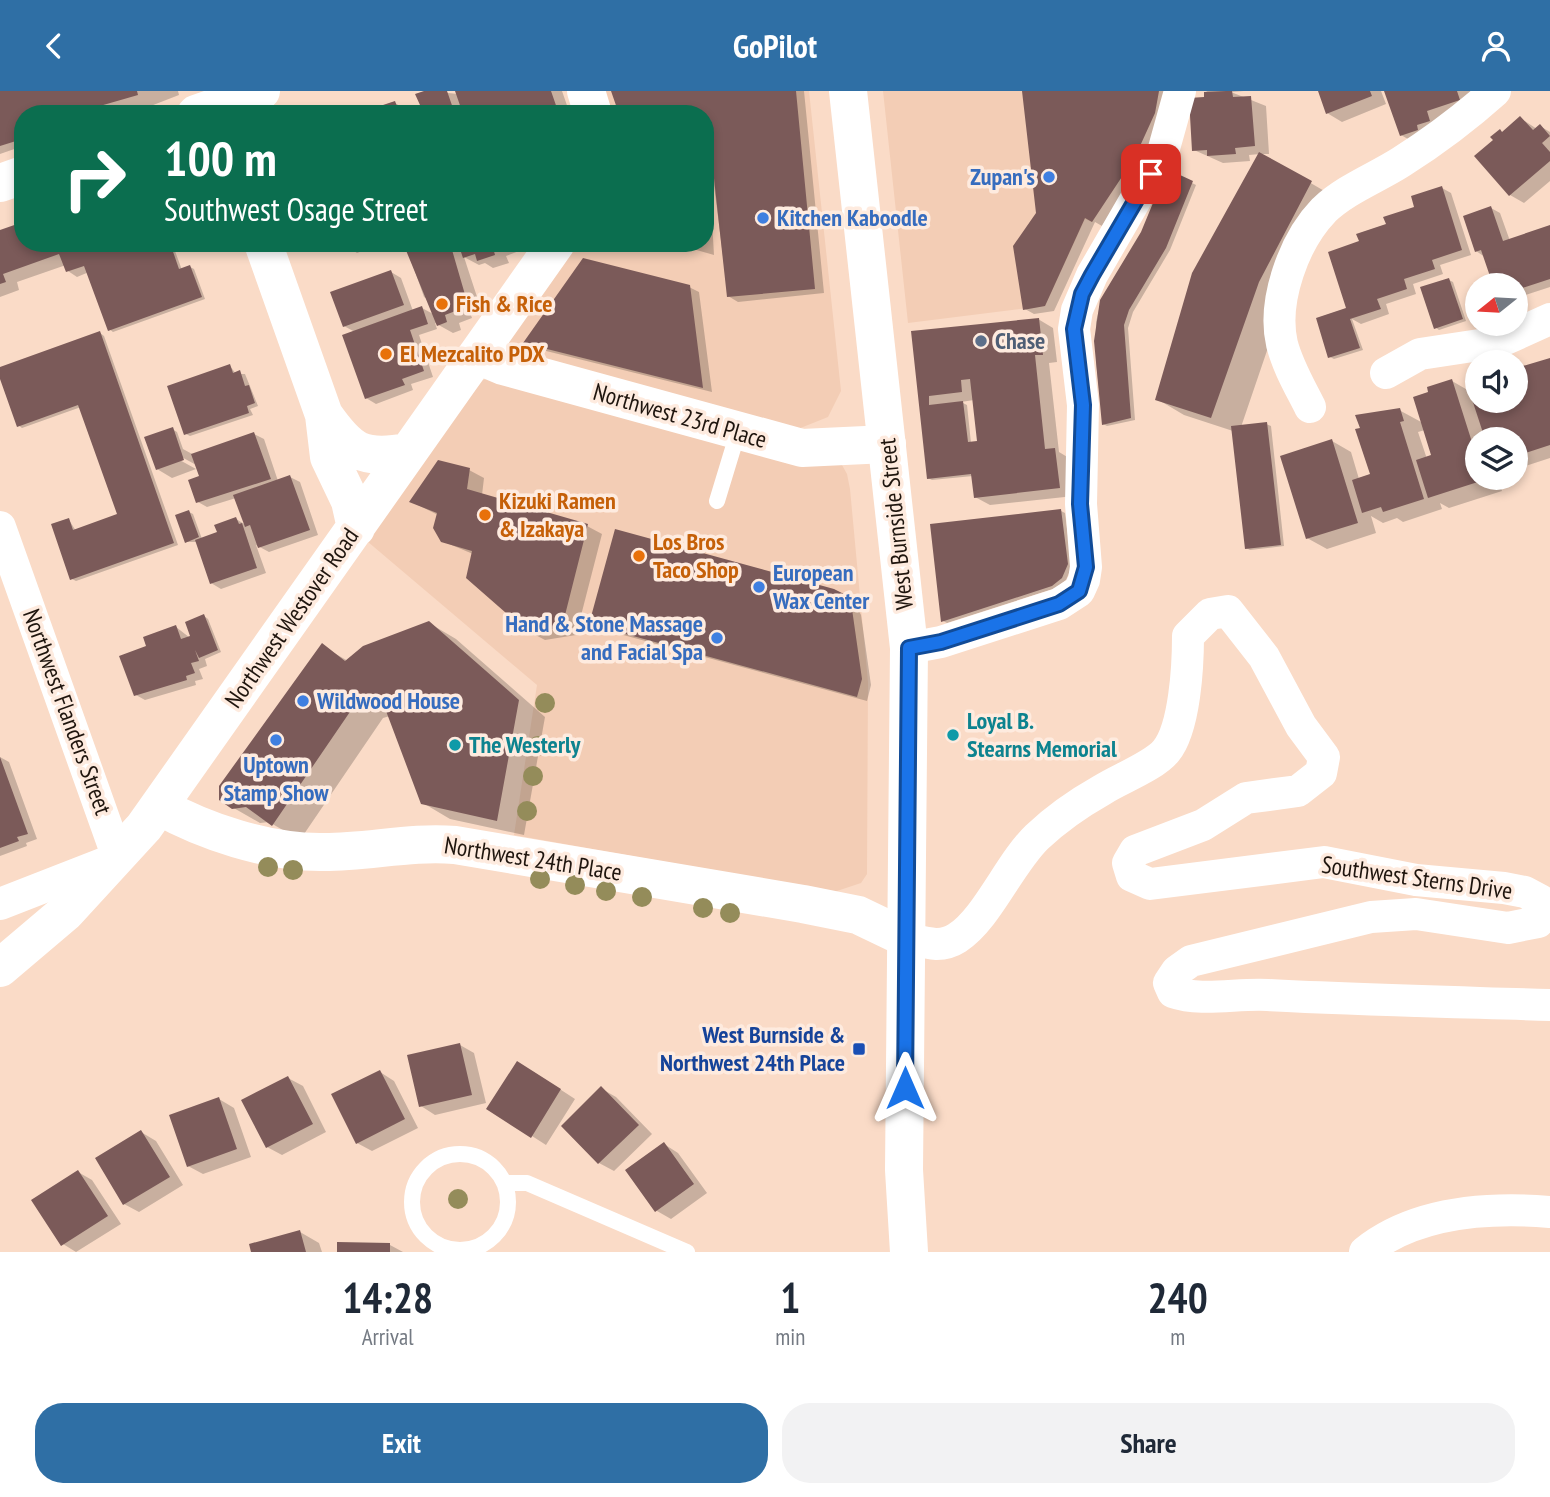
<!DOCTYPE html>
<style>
:root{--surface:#fff;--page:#f2f2f3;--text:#1f2937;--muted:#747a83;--accent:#2f6fa5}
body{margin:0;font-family:"PT Sans Narrow",sans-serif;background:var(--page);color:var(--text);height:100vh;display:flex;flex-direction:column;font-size:26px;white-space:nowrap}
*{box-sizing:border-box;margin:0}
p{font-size:23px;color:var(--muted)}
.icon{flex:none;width:38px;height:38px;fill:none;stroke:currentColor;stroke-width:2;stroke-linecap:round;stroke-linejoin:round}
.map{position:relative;height:1161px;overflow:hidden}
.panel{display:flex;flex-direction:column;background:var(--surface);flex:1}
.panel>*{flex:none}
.guide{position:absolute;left:14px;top:14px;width:700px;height:147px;border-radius:28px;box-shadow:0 4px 10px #0003;background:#0b6e4f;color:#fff;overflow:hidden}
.needle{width:46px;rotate:252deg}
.tools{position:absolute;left:1465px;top:182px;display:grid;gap:14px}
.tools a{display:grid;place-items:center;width:63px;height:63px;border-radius:50%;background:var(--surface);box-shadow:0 4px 10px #0003;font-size:35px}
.pin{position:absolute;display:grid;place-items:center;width:60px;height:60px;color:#fff;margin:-30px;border-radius:14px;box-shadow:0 4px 10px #0006}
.me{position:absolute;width:77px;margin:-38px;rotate:0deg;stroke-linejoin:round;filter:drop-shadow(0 0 5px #0008)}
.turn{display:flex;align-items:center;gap:24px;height:147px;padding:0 35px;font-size:32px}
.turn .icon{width:91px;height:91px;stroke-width:2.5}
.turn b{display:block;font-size:49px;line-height:60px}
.eta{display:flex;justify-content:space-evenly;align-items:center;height:119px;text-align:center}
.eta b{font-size:42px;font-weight:700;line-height:49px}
.button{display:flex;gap:14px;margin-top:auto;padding:14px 35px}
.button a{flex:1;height:80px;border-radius:28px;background:var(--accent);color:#fff;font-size:28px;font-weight:700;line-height:80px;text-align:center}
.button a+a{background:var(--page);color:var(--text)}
header{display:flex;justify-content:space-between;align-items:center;height:91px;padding:0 35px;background:var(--accent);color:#fff;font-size:32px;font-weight:700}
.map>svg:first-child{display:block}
.built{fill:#f3cdb5}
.shadow{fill:#0003;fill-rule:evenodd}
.building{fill:#7b5a59;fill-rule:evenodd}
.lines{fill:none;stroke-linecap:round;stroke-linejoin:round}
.lane{stroke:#fff;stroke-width:16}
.street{stroke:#fff;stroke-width:32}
.secondary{stroke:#fff;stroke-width:38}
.primary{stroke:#fff;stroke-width:38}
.tree{fill:#948c5a}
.route-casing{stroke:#114b97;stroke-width:18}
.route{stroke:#1a73e8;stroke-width:12}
.shop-dot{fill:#3f7fe0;stroke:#feebdf;stroke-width:2.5}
.food-dot{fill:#e8710a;stroke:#feebdf;stroke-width:2.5}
.service-dot{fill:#5c6f8a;stroke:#feebdf;stroke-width:2.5}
.culture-dot{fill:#0f9aa8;stroke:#feebdf;stroke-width:2.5}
.transit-dot{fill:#1a4fb4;stroke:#feebdf;stroke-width:2.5}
.labels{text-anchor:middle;stroke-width:7;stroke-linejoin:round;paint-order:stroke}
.shop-label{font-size:24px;font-weight:bold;fill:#366cbe;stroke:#feebdf;text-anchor:start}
.food-label{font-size:24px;font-weight:bold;fill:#c56008;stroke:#feebdf;text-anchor:start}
.service-label{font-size:24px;font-weight:bold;fill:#4e5e75;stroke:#feebdf;text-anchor:start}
.street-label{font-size:24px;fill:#1f150e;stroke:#feebdf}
.culture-label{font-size:24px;font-weight:bold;fill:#0d838f;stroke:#feebdf;text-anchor:start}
.transit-label{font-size:24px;font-weight:bold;fill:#164399;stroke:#feebdf;text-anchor:end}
</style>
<header><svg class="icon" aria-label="back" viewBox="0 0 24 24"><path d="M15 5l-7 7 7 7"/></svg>GoPilot<svg class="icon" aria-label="person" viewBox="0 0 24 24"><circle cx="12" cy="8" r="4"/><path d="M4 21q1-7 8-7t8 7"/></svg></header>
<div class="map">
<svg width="1550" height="1161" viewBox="0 0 1550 1161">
<rect width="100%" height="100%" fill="#fadbc7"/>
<path class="built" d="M601 0H809L841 300 828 326 798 338 510 260 507 256 506 251 575 152H705V23H609Z
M883 0H1159L1155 22 1135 66 1092 131 1085 128 1045 215 908 232Z
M497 285 842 374 847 383 850 398 868 591 867 783 861 792 834 801 514 744 537 594 361 445 483 289Z"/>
<path class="shadow" d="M0 0H178L179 4 130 23H23V55L0 63Z
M429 0 458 3 457 0H562L570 23H368L395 12 408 20 422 15Z
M613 0H804L824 202 738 211 728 205 705 23Z
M1023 0H1169L1144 71 1102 135 1095 131 1054 220 1034 223 1025 218 1038 122Z
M1206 0H1244L1231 1 1266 15 1269 63H1261L1338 108 1285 207 1241 336 1266 333 1271 335 1284 455 1250 459 1246 457 1233 340 1184 324 1157 308 1260 63 1249 64 1250 70 1223 72 1194 59 1205 8 1210 3Z
M1320 0H1381L1386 13 1342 31 1327 22Z
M1386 0H1471L1420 55 1401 44Z
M1520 27 1537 38 1540 35 1550 41V90L1524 112 1510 104 1503 42Z
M1168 80 1196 94 1170 159 1133 221 1128 237 1135 329 1107 335 1103 333 1096 271V231L1101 210 1143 142Z
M1442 97 1451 102 1471 164 1440 174 1443 183 1413 193 1416 203 1386 213 1389 223 1361 233 1352 228 1363 259 1334 268 1330 266 1346 219 1361 152 1416 117Z
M705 108 711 112 714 164 672 152H705Z
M1491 117 1500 122 1510 150 1550 136V196L1516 207V194H1495L1485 166 1476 160Z
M0 141 23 152H172L182 179 190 176 194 178 205 208 113 241 109 238 89 181 77 186 68 180 66 174 17 191 19 199 0 206Z
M342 152H385L357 162Z
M405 152H517L519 160 506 165 509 172 493 177 485 172 479 174 464 166 480 215 469 219 472 227 459 232 461 239 453 242 435 232 437 238 419 244 433 286 411 293 413 299 376 313 366 307 355 241 344 235 391 181 401 187 413 220 422 217 435 224 429 209 424 206Z
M1449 189 1453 191 1466 230 1439 239 1435 236Z
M689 196 699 201 712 301 534 257 525 251Z
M1038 228 1053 237 1057 271 1049 272 1059 361 1069 367 1074 405 990 414 975 406 973 385 932 389 928 387 912 242ZM974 309 979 351 971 352 967 314 961 311Z
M100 242 104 245 178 454 76 490 72 488 69 429 76 440 119 424 81 316 22 337 18 334 0 278Z
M1550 268V367L1516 378V348H1477V387H1498L1502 400 1449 417 1440 412 1442 418 1403 431 1397 427 1383 432 1371 425 1376 442 1327 458 1307 447 1332 350 1351 361 1359 388 1372 384 1357 325 1399 319 1423 332 1431 302 1452 290 1471 301 1477 292V310H1516V279ZM1425 339 1433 366 1427 368 1418 341Z
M230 275 236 283H245L258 315 250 318 253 324 190 345 186 343Z
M172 338 177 341 183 358 194 364 254 343 264 348 278 390 290 386 300 391 318 444 269 461 256 454 266 482 221 498 211 492 197 451H187L189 421 193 423 202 448 219 442 236 428 246 434 236 407 207 416 198 411 201 386 198 375 178 364 176 367 196 378 172 387 157 378Z
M469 379 484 387 482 404 587 435 602 443 576 544 545 549 530 541 473 463 442 450 438 424 412 411Z
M1061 420 1065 422 1072 475 1066 489 1056 497 947 532 943 530Z
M834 500 855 512 861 524 871 594 867 610 601 538 591 532Z
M204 525 208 528 221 561 205 568 207 575 199 578 203 588 195 590 196 594 145 609 136 604 148 556 176 536 194 550Z
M429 532 456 548 545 626 524 744 450 728 423 712 390 625 383 627 300 749 269 731 260 732 232 716 322 555 348 570Z
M0 666 9 671 37 748 26 752 27 755 0 765Z
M460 954 474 962 486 1012 435 1024 421 1015Z
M532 980 575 1008 546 1054 532 1045Z
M380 981 394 990 418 1037 372 1060 357 1052Z
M288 987 303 995 326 1041 282 1064 267 1056Z
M602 998 616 1006 652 1043 614 1080 599 1072 563 1035Z
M219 1008 234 1017 251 1066 203 1083 188 1075Z
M141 1041 156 1050 183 1094 139 1121 124 1113Z
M664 1053 678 1062 707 1102 671 1128 657 1120Z
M78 1081 92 1089 121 1133 76 1161 63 1153Z
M300 1141 319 1152 322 1161H253Z
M390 1154 403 1161H339Z"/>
<path class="building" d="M0 0H137L138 4 72 23 70 18 64 23H23V39L14 42 16 50 0 55Z
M424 0H447L455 23H366L365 20 395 10 399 21 420 14 415 3Z
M455 0H551L559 23H463Z
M611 0H796L815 198 727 206 711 60 705 55V23H619Z
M1022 0H1159L1155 22 1135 66 1092 131 1085 127 1045 215 1023 219 1013 155 1036 122Z
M1226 0H1232L1233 6 1251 5 1255 55 1235 57 1236 63 1207 65V59L1192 60 1189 7 1204 6V1Z
M1318 0H1370L1372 5 1326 23Z
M1384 0H1457L1460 9 1427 20 1430 30 1417 34 1418 39 1400 45Z
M1520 25 1533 39 1540 33 1550 45 1542 52 1550 61V70L1509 105 1474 65 1493 49 1490 46 1500 38 1502 41Z
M1259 61 1312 90 1259 191 1211 327 1155 309 1192 182Z
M1167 78 1193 90 1166 157 1129 219 1124 234 1131 327 1102 334 1094 250 1100 209 1141 141Z
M1442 95 1462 159 1432 169 1435 178 1404 188 1407 198 1377 208 1381 218 1350 228 1360 257 1328 267 1316 227 1346 217 1328 161 1359 150 1356 143 1386 133 1383 126 1414 116 1411 105Z
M1491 115 1503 150 1550 134V188L1516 199V194H1493L1481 159 1475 161 1463 125Z
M23 131V152H170L179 178 190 174 202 206 108 240 84 175 66 181 59 163 3 183 6 191 0 193V139Z
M403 152H450L466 207 456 211 458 219 445 224 447 231 437 235Z
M458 152H505V153L493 157 495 164 477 170 475 163 463 167Z
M583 167 690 194 703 297 523 252Z
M391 179 404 214 343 236 330 201Z
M1449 187 1463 228 1434 238 1420 196Z
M422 215 428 233 410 239 424 280 402 288 405 294 365 308 342 244Z
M1039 227 1043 264H1035L1045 358 1055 357 1060 397 974 407 971 383 927 388 911 240ZM970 288 977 350 968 351 963 310 929 314V305L962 301 961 289Z
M100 240 174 452 70 489 51 433 69 427 73 439 117 423 78 314 17 336 0 288V276Z
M1550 267V354L1516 365V348H1485L1467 293 1477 290V310H1516V277Z
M230 273 233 282 240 279 245 295 249 294 255 312 247 315 249 322 184 344 167 295Z
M1452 288 1477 367V387L1484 389 1428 407 1416 369 1431 364 1413 306 1428 301 1427 296Z
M1400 317 1404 330 1400 331 1424 408 1383 421 1381 416 1362 422 1352 389 1370 383 1355 338 1360 337 1355 324Z
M1267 331 1281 454 1245 458 1231 335Z
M173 336 184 369 156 379 144 346Z
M254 341 271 388 196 412 188 389 199 385 191 363Z
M1332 348 1358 432 1306 448 1280 365Z
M438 369 470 377 467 398 588 433 562 536 529 542 466 487 472 460 441 451 433 437 437 422 409 411Z
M290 384 310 439 258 457 250 434 245 436 233 404Z
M1061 418 1068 473 1062 487 1052 495 941 531 930 433Z
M189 419 199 446 185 452 175 424Z
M236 426 239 433 242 432 257 477 210 493 195 449 217 441 214 434Z
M615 438 834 498 846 504 852 518 862 588 857 606 589 533Z
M204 523 218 559 199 567 195 559 199 570 191 572 195 582 186 585 187 589 134 605 119 565 146 555 143 546 176 534 181 548 190 545 185 531Z
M429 530 519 609 497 730 421 713 380 604 356 612 272 735 246 716 232 718 219 709V695L322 552 345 570 363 555Z
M0 666 28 743 17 746 19 750 0 757Z
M460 952 472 1004 419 1016 407 964Z
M517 970 561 998 531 1047 486 1018Z
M380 979 405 1028 356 1053 331 1003Z
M288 985 313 1033 266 1057 241 1009Z
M601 995 639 1034 598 1073 561 1035Z
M219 1006 237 1058 187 1076 169 1024Z
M141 1039 170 1086 123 1114 95 1067Z
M664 1051 694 1093 655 1121 625 1079Z
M78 1079 108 1125 61 1155 31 1109Z
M300 1139 306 1161H251L249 1153Z
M337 1151 390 1152V1161H337Z"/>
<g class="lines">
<path class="lane" d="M717 410 738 341
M412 1111a48 48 0 1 1 96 0a48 48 0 1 1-96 0Z
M504 1092H527L687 1161"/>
<path class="street" d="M1386 282 1420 263 1499 251 1550 228
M1310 316C1300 296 1288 276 1282 253 1272 210 1294 150 1324 119 1346 98 1376 87 1401 71 1434 50 1466 26 1495 0
M0 436 118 767 0 813
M909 557 941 551 1059 513 1079 500 1084 489 1086 476 1081 413 1083 314 1074 238 1077 219 1092 184 1163 61 1180 0
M906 847C924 851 940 858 957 847 987 828 1009 773 1037 746 1056 728 1079 712 1102 699 1119 688 1154 675 1166 660 1185 637 1188 574 1188 545L1210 523 1228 520 1264 566 1301 635 1324 666 1321 682 1298 700 1246 707 1203 734 1135 760 1128 772 1132 785 1150 793 1324 771 1416 789 1504 797 1525 801 1540 809 1544 820 1538 831 1508 837 1416 823 1371 826 1191 870 1177 880 1169 892 1173 901C1202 911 1237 902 1268 904 1362 909 1456 911 1550 914
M1365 1161C1415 1121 1488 1116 1550 1121"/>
<path class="secondary" d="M586 0 593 23
M196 23 261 0
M0 92 23 84
M263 152 324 324 329 366 350 410 356 437
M477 264 503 275 802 357 887 353
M324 324C350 361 362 369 408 361
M159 715C205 741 267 761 320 761 365 762 410 750 455 754L803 813 858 824 906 847
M0 877 66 821 144 736 556 152"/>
<path class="primary" d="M848 0 909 557 904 1079 909 1161"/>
</g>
<g class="tree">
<circle cx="545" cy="612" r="10"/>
<circle cx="538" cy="655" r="10"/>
<circle cx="533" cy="685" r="10"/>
<circle cx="527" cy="720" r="10"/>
<circle cx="268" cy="776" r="10"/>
<circle cx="293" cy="779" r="10"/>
<circle cx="540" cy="788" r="10"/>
<circle cx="575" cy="794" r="10"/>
<circle cx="606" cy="800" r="10"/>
<circle cx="642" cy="806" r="10"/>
<circle cx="703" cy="817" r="10"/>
<circle cx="730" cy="822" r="10"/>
<circle cx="458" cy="1108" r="10"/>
</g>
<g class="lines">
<g class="route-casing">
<path id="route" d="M905 997 909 557 941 551 1059 513 1079 500 1086 476 1080 413 1083 314 1074 238 1082 203 1092 184 1151 83"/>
</g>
<use href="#route" class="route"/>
</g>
<g class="shop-dot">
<circle cx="1049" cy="86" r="7"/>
<circle cx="763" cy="127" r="7"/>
<circle cx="759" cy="496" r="7"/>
<circle cx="717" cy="547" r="7"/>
<circle cx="303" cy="610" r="7"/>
<circle cx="276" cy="649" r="7"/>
</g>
<g class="food-dot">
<circle cx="442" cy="213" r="7"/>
<circle cx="386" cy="263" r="7"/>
<circle cx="485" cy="424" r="7"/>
<circle cx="639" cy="465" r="7"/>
</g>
<circle class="service-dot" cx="981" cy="250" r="7"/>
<g class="culture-dot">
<circle cx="953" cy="644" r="7"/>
<circle cx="455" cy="654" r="7"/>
</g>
<rect class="transit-dot" x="852" y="951" width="14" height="14" rx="3.5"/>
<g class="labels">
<g class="shop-label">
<text x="1035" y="94" text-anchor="end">Zupan's</text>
<text x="777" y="135">Kitchen Kaboodle</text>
<text x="773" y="490">European<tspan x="773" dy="28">Wax Center</tspan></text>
<text x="703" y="541" text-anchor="end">Hand &amp; Stone Massage<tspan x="703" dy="28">and Facial Spa</tspan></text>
<text x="317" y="618">Wildwood House</text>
<text x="276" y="682" text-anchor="middle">Uptown<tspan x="276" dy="28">Stamp Show</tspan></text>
</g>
<g class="food-label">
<text x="456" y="221">Fish &amp; Rice</text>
<text x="400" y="271">El Mezcalito PDX</text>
<text x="499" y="418">Kizuki Ramen<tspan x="499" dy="28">&amp; Izakaya</tspan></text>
<text x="653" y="459">Los Bros<tspan x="653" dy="28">Taco Shop</tspan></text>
</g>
<g class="service-label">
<text x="995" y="258">Chase</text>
</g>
<g class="street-label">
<text transform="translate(680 325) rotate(16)" y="8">Northwest 23rd Place</text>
<text transform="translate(896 433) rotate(-96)" y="8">West Burnside Street</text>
<text transform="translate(292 527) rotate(-55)" y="8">Northwest Westover Road</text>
<text transform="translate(67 621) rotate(70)" y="8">Northwest Flanders Street</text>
<text transform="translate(533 768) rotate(9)" y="8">Northwest 24th Place</text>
<text transform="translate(1417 787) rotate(8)" y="8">Southwest Sterns Drive</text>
</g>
<g class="culture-label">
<text x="967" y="638">Loyal B.<tspan x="967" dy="28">Stearns Memorial</tspan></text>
<text x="469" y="662">The Westerly</text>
</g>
<g class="transit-label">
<text x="845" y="952">West Burnside &amp;<tspan x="845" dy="28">Northwest 24th Place</tspan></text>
</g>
</g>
</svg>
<div class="tools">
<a><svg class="needle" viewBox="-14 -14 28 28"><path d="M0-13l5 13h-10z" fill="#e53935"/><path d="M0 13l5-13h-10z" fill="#747a83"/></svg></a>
<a><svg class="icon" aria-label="sound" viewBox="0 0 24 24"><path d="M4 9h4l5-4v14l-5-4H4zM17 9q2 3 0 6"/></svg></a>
<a><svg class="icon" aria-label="layers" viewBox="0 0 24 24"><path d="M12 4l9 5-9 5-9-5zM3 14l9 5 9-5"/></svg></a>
</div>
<div class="pin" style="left:1151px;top:83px;background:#d93025"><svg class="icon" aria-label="arrive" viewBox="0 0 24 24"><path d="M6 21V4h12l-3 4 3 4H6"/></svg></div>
<svg class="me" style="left:905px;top:997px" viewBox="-20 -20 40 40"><path d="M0-17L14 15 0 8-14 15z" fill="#1a73e8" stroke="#fff" stroke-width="4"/></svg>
<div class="guide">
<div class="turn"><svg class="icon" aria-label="right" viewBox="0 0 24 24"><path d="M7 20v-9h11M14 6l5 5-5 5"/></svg><div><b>100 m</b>Southwest Osage Street</div></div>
</div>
</div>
<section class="panel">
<div class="eta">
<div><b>14:28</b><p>Arrival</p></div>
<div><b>1</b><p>min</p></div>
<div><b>240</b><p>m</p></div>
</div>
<div class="button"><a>Exit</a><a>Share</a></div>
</section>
